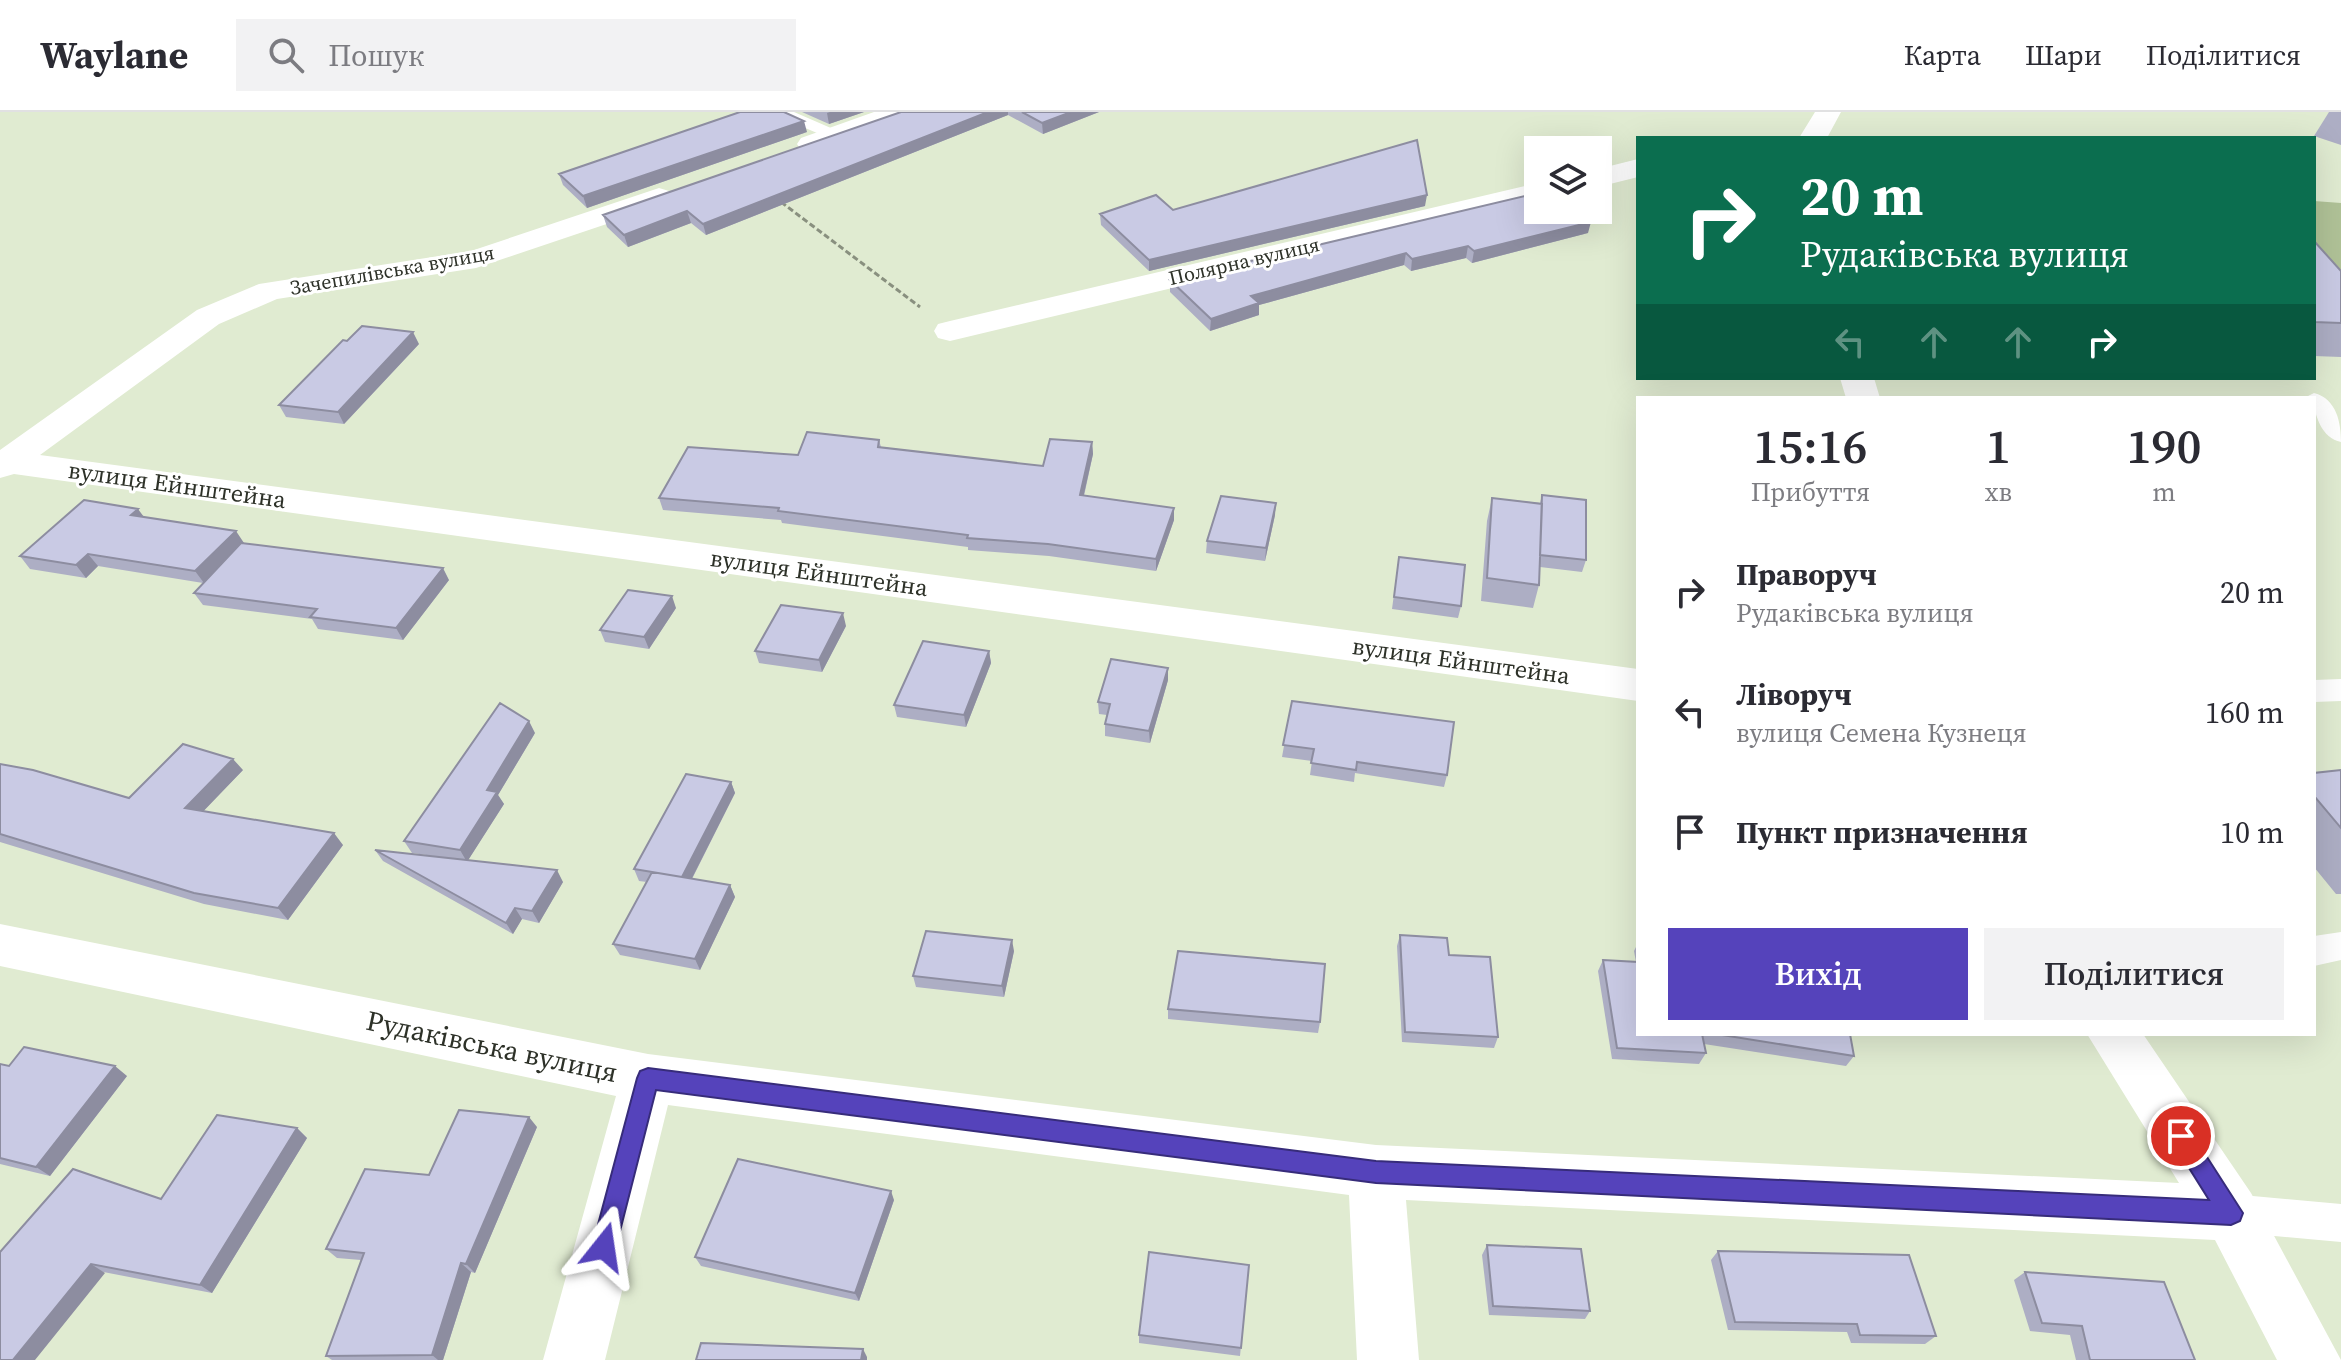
<!DOCTYPE html>
<html lang="uk">
<meta charset="utf-8">
<style>
:root{--surface:#fff;--page:#f2f2f3;--text:#2b2b33;--muted:#7c7c81;--line:#e1e1e2;--accent:#5543bb}
body{margin:0;font-family:"Source Serif 4",serif;background:var(--page);color:var(--text);height:100vh;display:flex;flex-direction:column;font-size:30px;white-space:nowrap}
*{box-sizing:border-box;margin:0}
p{font-size:26px;color:var(--muted)}
.icon{flex:none;width:44px;height:44px;fill:none;stroke:currentColor;stroke-width:2;stroke-linecap:round;stroke-linejoin:round}
.map{position:relative;flex:1;overflow:hidden}
.sheet{position:absolute;left:1636px;top:284px;width:680px;height:640px;display:flex;flex-direction:column;background:var(--surface);border-radius:0px;box-shadow:0 8px 32px #0002}
.sheet>*{flex:none}
.hud{position:absolute;left:1636px;top:24px;width:680px;height:244px;border-radius:0px;box-shadow:0 8px 32px #0002;background:#0b6e4f;color:#fff;overflow:hidden}
.tools{position:absolute;left:1524px;top:24px;display:grid;gap:16px}
.tools a{display:grid;place-items:center;width:88px;height:88px;border-radius:0px;background:var(--surface);box-shadow:0 8px 32px #0002;font-size:40px}
.pin{position:absolute;display:grid;place-items:center;width:68px;height:68px;color:#fff;margin:-34px;border:4px solid #fff;border-radius:50%;box-shadow:0 2px 8px #0007}
.me{position:absolute;width:88px;margin:-44px;rotate:15deg;stroke-linejoin:round;filter:drop-shadow(0 0 6px #0008)}
.turn{display:flex;align-items:center;gap:28px;height:168px;padding:0 32px;font-size:36px}
.turn .icon{width:104px;height:104px;stroke-width:2.5}
.turn b{display:block;font-size:56px;line-height:68px}
.lanes{display:flex;align-items:center;height:76px;padding:0 32px;background:#0003;justify-content:center;gap:40px;direction:ltr}
.lanes .off{opacity:.35}
.eta{display:flex;justify-content:space-evenly;align-items:center;height:136px;text-align:center}
.eta b{font-size:48px;font-weight:600;line-height:56px}
.cta{display:flex;gap:16px;margin-top:auto;padding:16px 32px}
.cta a{flex:1;height:92px;border-radius:0px;background:var(--accent);color:#fff;font-size:32px;font-weight:600;line-height:92px;text-align:center}
.cta a+a{background:var(--page);color:var(--text)}
ul{padding:0;list-style:none}
li{display:flex;align-items:center;gap:24px;height:120px;padding:0 32px}
li div{flex:1}
li b{display:block;font-size:30px}
li em{font-style:normal}
header{display:flex;align-items:center;gap:48px;box-sizing:border-box;height:112px;padding:0 40px;background:var(--surface);border-bottom:2px solid var(--line)}
header strong{font-size:38px}
nav{display:flex;gap:44px;margin-inline-start:auto;font-size:28px}
.search{width:560px;height:72px;background:var(--page);display:flex;align-items:center;gap:20px;box-sizing:border-box;padding:0 28px;border-radius:0px;color:var(--muted);font-size:30px}
.map>svg:first-child{display:block}
.green{fill:#b0c297}
.lines{fill:none;stroke-linecap:round;stroke-linejoin:round}
.path{stroke:#89907f;stroke-width:3;stroke-dasharray:6 3;stroke-linecap:butt}
.service{fill:#fff;fill-rule:evenodd}
.minor{fill:#fff;fill-rule:evenodd}
.wall{fill:#adaec4}
.shaded-wall{fill:#8d8da0}
.building{fill:#c9cae4;stroke:#8d8da0;stroke-width:2}
.route{fill:#5543bb;stroke:#372c7a;stroke-width:2}
.labels{text-anchor:middle;stroke-width:6;stroke-linejoin:round;paint-order:stroke}
.far-street-label{font-size:20px;fill:#2d3128;stroke:#fff}
.street-label{font-size:24px;fill:#2d3128;stroke:#fff}
.near-street-label{font-size:28px;fill:#2d3128;stroke:#fff}
</style>
<header>
<strong>Waylane</strong>
<div class="search"><svg class="icon" aria-label="search" viewBox="0 0 24 24"><circle cx="10" cy="10" r="6"/><path d="M15 15l6 6"/></svg>Пошук</div>
<nav><a>Карта</a><a>Шари</a><a>Поділитися</a></nav>
</header>
<div class="map">
<svg width="2341" height="1248" viewBox="0 0 2341 1248">
<rect width="100%" height="100%" fill="#e0ebd1"/>
<path class="green" d="M2314 89 2341 91V207L2314 173Z"/>
<g class="lines">
<path class="path" d="M781 90 920 195"/>
<path class="service" d="M768 0H794L847 23 845 27H831Z
M2314 281C2337 287 2341 311 2341 330 2322 326 2314 304 2314 286H2304Z
M2341 567V589L2314 590V568Z
M2341 820V848L2314 854V824Z
M2231 1082 2341 1092V1130L2231 1120 2217 1114 2212 1101 2217 1088Z"/>
<path class="minor" d="M874 0H912L908 6 821 38H801L797 32 801 26Z
M1815 0H1841L1827 26H1799Z
M1638 47V65L1598 75V57Z
M1538 71V89L950 229 938 226 934 219 938 212 950 209Z
M659 76 669 79 674 85 669 91 476 156 277 187 219 212 40 343 1638 557V589L14 362 0 366V338L197 198 259 172 471 139Z
M1840 266H1874L1880 286H1846Z
M0 812 648 942 1376 1033 2179 1071 2087 922H2143L2251 1081 2341 1248H2277L2215 1128 1406 1088 1419 1248H1357L1349 1083 668 993 605 1248H543L616 984 0 854Z"/>
</g>
<path class="wall" d="M802 0H864L829 12Z
M901 0H1099L1043 22 1008 3 706 123 691 111 628 135 607 115 603 103Z
M2329 0H2341V33L2314 24Z
M807 20 587 96 563 73 559 62Z
M1425 94 1149 159 1101 113 1100 102 1173 98Z
M1588 121 1472 151 1466 146 1411 159 1404 153 1259 193V203L1210 219 1170 180V168Z
M2314 129 2341 159V245L2314 244Z
M419 232 344 312 286 305 279 293Z
M879 328 881 335 1043 354 1092 330 1093 342 1084 384 1174 408 1156 459 1049 444 968 438V435L782 411 781 408 663 398 659 386 798 343Z
M1542 383 1586 448 1582 460 1540 455 1539 473 1533 496 1481 489 1487 409 1492 386 1540 391Z
M1275 403 1265 449 1206 441 1207 429Z
M143 405 244 431 449 468 403 528 318 517 312 507 203 493 194 481 203 471 98 454 86 466 30 457 20 444Z
M1399 445 1461 494 1458 506 1392 497Z
M676 496 649 537 605 530 600 518Z
M846 514 822 560 759 551 755 539Z
M989 539 991 551 966 615 897 605 894 593Z
M1168 568 1150 631 1105 624V612L1107 603 1099 602 1098 590Z
M1292 589 1447 663 1444 675 1355 661 1354 670 1310 663 1312 649 1282 645Z
M535 621 498 683 504 692 468 748 563 770 539 811 522 807 513 822 383 749 375 738 434 744 412 741 404 729Z
M0 652 129 686 243 658 203 699 343 733 288 808 204 792 0 730Z
M2341 658V782H2336L2314 755V661Z
M731 670 735 681 692 767 730 773 735 785 700 858 620 843 613 832 647 770 639 769 634 757Z
M1400 823 1498 925 1494 936 1402 930 1397 834Z
M1638 831V922H1850L1854 944 1846 954 1704 932 1706 941 1699 952 1612 947 1598 859 1603 848 1636 850 1634 839Z
M1014 839 1004 885 916 875 913 864Z
M1168 897 1320 910 1318 921 1168 907Z
M0 952 9 954 127 964 50 1064 0 1052Z
M537 1015 475 1161 471 1160 443 1248H332L326 1244 361 1148 337 1146 326 1137 429 1063Z
M297 1016 307 1026 212 1181 0 1140 161 1087Z
M894 1088 859 1189 701 1154 695 1145Z
M1487 1133 1590 1199 1585 1207 1489 1203 1482 1143Z
M1718 1139 1936 1224 1925 1232 1851 1231 1847 1220 1728 1218 1711 1148Z
M1249 1153 1240 1244 1139 1231V1223Z
M2025 1160 2195 1248H2076L2070 1223 2030 1219 2014 1168Z"/>
<path class="shaded-wall" d="M830 0H864L829 12 827 1Z
M988 0H1008V3L706 123 703 112Z
M1071 0H1099L1043 22 1042 11Z
M804 9 807 20 587 96 583 84Z
M1427 83 1425 94 1149 159V148Z
M687 99 691 111 628 135 624 123Z
M1591 110 1588 121 1472 151 1474 139Z
M1468 134 1466 146 1411 159 1412 147Z
M1406 141 1404 153 1259 193V203L1210 219 1211 207 1251 184Z
M413 220 419 232 344 312 338 300Z
M1092 330 1093 342 1081 395 1080 383Z
M1276 391 1275 403 1265 449 1266 436Z
M1174 396V408L1156 459V447Z
M138 397 147 409 131 403Z
M236 419 244 431 204 471 195 459Z
M88 442 98 454 86 466 76 453Z
M443 456 449 468 403 528 396 516Z
M672 484 676 496 649 537 644 525Z
M843 501 846 514 822 560 819 548Z
M989 539 991 551 966 615 964 603Z
M1168 556V568L1150 631 1149 619Z
M529 609 535 621 498 683 504 692 467 750 460 738 487 678Z
M233 647 243 658 195 708 185 696Z
M731 670 735 681 687 776 682 765Z
M334 721 343 733 288 808 278 796Z
M557 758 563 770 539 811 532 799Z
M730 773 735 785 700 858 695 847Z
M515 796 522 807 513 822 506 811Z
M1012 828 1014 839 1004 885 1002 874Z
M115 954 127 964 50 1064 36 1055Z
M529 1005 537 1015 475 1161 466 1152Z
M297 1016 307 1026 212 1181 200 1173Z
M891 1079 894 1088 859 1189 855 1181Z
M461 1151 471 1160 443 1248H438L432 1243Z
M91 1152 105 1161 35 1248H13Z
M863 1237 867 1245V1248H861Z"/>
<path class="building" d="M740 0H784L804 9 583 84 559 62Z
M901 0H988L703 112 687 99 624 123 603 103Z
M1022 0H1071L1042 11Z
M1417 28 1427 83 1149 148 1100 102 1156 83 1173 98Z
M1538 81V98H1577L1591 110 1474 139 1468 134 1412 147 1406 141 1251 184 1259 191 1211 207 1170 168Z
M2314 129 2341 159V211L2314 210Z
M362 214 413 220 338 300 279 293 343 228 347 229Z
M807 320 879 328 878 335 1043 354 1050 327 1092 330 1080 383 1174 396 1156 447 1048 432 967 426 968 423 778 399 779 396 659 386 688 335 798 343Z
M1542 383 1586 388V448L1540 443Z
M1221 384 1276 391 1266 436 1207 429Z
M1492 386 1542 392 1539 473 1487 466Z
M84 388 138 397 131 403 236 419 195 459 88 442 76 453 20 444Z
M241 431 443 456 396 516 310 505 317 497 194 481Z
M1399 445 1465 453 1461 494 1394 485Z
M628 478 672 484 644 525 600 518Z
M781 493 843 501 819 548 755 539Z
M923 529 989 539 964 603 894 593Z
M1111 547 1168 556 1149 619 1105 612 1110 592 1098 590Z
M1292 589 1454 610 1447 663 1357 650 1356 658 1311 651 1314 637 1283 633Z
M500 591 529 609 487 678 497 680 460 738 404 729Z
M183 632 233 647 185 696 334 721 278 796 194 781 0 722V652L33 658 129 686Z
M2341 658V716L2314 684V661Z
M686 662 731 670 682 765 634 757Z
M375 738 557 758 532 799 515 796 506 811Z
M652 760 730 773 695 847 613 832Z
M926 819 1012 828 1002 874 913 864Z
M1400 823 1447 826 1449 843 1490 845 1498 925 1405 920Z
M1178 839 1325 852 1320 910 1168 897Z
M1603 848 1638 850V922H1702L1706 941 1617 936Z
M1716 922H1850L1854 944Z
M24 935 115 954 36 1055 0 1046V952L9 954Z
M459 998 529 1005 466 1152 461 1151 432 1243 326 1244 364 1141 326 1137 365 1057 429 1063Z
M217 1003 297 1016 200 1173 91 1152 13 1248H0V1140L73 1057 161 1087Z
M738 1047 891 1079 855 1181 695 1145Z
M1487 1133 1581 1137 1590 1199 1493 1194Z
M1718 1139 1909 1143 1936 1224 1860 1223 1857 1212 1735 1210Z
M1149 1140 1249 1153 1241 1236 1139 1223Z
M2025 1160 2164 1170 2195 1248H2090L2082 1214 2042 1211Z
M701 1231 863 1237 861 1248H696Z"/>
<path class="route" d="M648 956 1376 1049 2209 1088 2169 1024 2173 1017 2181 1013 2189 1017 2243 1101 2240 1109 2231 1113 1376 1071 656 978 616 1135 612 1144 604 1147 595 1144 592 1135 637 966 640 959Z"/>
<g class="labels">
<g class="far-street-label">
<text transform="translate(1244 149) rotate(-13)" y="7">Полярна вулиця</text>
<text transform="translate(392 158) rotate(-10)" y="7">Зачепилівська вулиця</text>
</g>
<g class="street-label">
<text transform="translate(177 373) rotate(8)" y="8">вулиця Ейнштейна</text>
<text transform="translate(819 461) rotate(8)" y="8">вулиця Ейнштейна</text>
<text transform="translate(1461 549) rotate(8)" y="8">вулиця Ейнштейна</text>
</g>
<g class="near-street-label">
<text transform="translate(492 934) rotate(12)" y="10">Рудаківська вулиця</text>
</g>
</g>
</svg>
<div class="tools">
<a><svg class="icon" aria-label="layers" viewBox="0 0 24 24"><path d="M12 4l9 5-9 5-9-5zM3 14l9 5 9-5"/></svg></a>
</div>
<div class="pin" style="left:2181px;top:1024px;background:#d93025"><svg class="icon" aria-label="arrive" viewBox="0 0 24 24"><path d="M6 21V4h12l-3 4 3 4H6"/></svg></div>
<svg class="me" style="left:604px;top:1135px" viewBox="-20 -20 40 40"><path d="M0-17L14 15 0 8-14 15z" fill="#5543bb" stroke="#fff" stroke-width="4"/></svg>
<div class="hud">
<div class="turn"><svg class="icon" aria-label="right" viewBox="0 0 24 24"><path d="M7 20v-9h11M14 6l5 5-5 5"/></svg><div><b>20 m</b>Рудаківська вулиця</div></div>
<div class="lanes"><svg class="icon off" aria-label="left" viewBox="0 0 24 24"><path d="M17 20v-9H6M10 6l-5 5 5 5"/></svg><svg class="icon off" aria-label="ahead" viewBox="0 0 24 24"><path d="M12 20V5M6 11l6-6 6 6"/></svg><svg class="icon off" aria-label="ahead" viewBox="0 0 24 24"><path d="M12 20V5M6 11l6-6 6 6"/></svg><svg class="icon" aria-label="right" viewBox="0 0 24 24"><path d="M7 20v-9h11M14 6l5 5-5 5"/></svg></div>
</div>
<section class="sheet">
<div class="eta">
<div><b>15:16</b><p>Прибуття</p></div>
<div><b>1</b><p>хв</p></div>
<div><b>190</b><p>m</p></div>
</div>
<ul>
<li><svg class="icon" aria-label="right" viewBox="0 0 24 24"><path d="M7 20v-9h11M14 6l5 5-5 5"/></svg><div><b>Праворуч</b><p>Рудаківська вулиця</p></div><em>20 m</em></li>
<li><svg class="icon" aria-label="left" viewBox="0 0 24 24"><path d="M17 20v-9H6M10 6l-5 5 5 5"/></svg><div><b>Ліворуч</b><p>вулиця Семена Кузнеця</p></div><em>160 m</em></li>
<li><svg class="icon" aria-label="arrive" viewBox="0 0 24 24"><path d="M6 21V4h12l-3 4 3 4H6"/></svg><div><b>Пункт призначення</b></div><em>10 m</em></li>
</ul>
<div class="cta"><a>Вихід</a><a>Поділитися</a></div>
</section>
</div>
